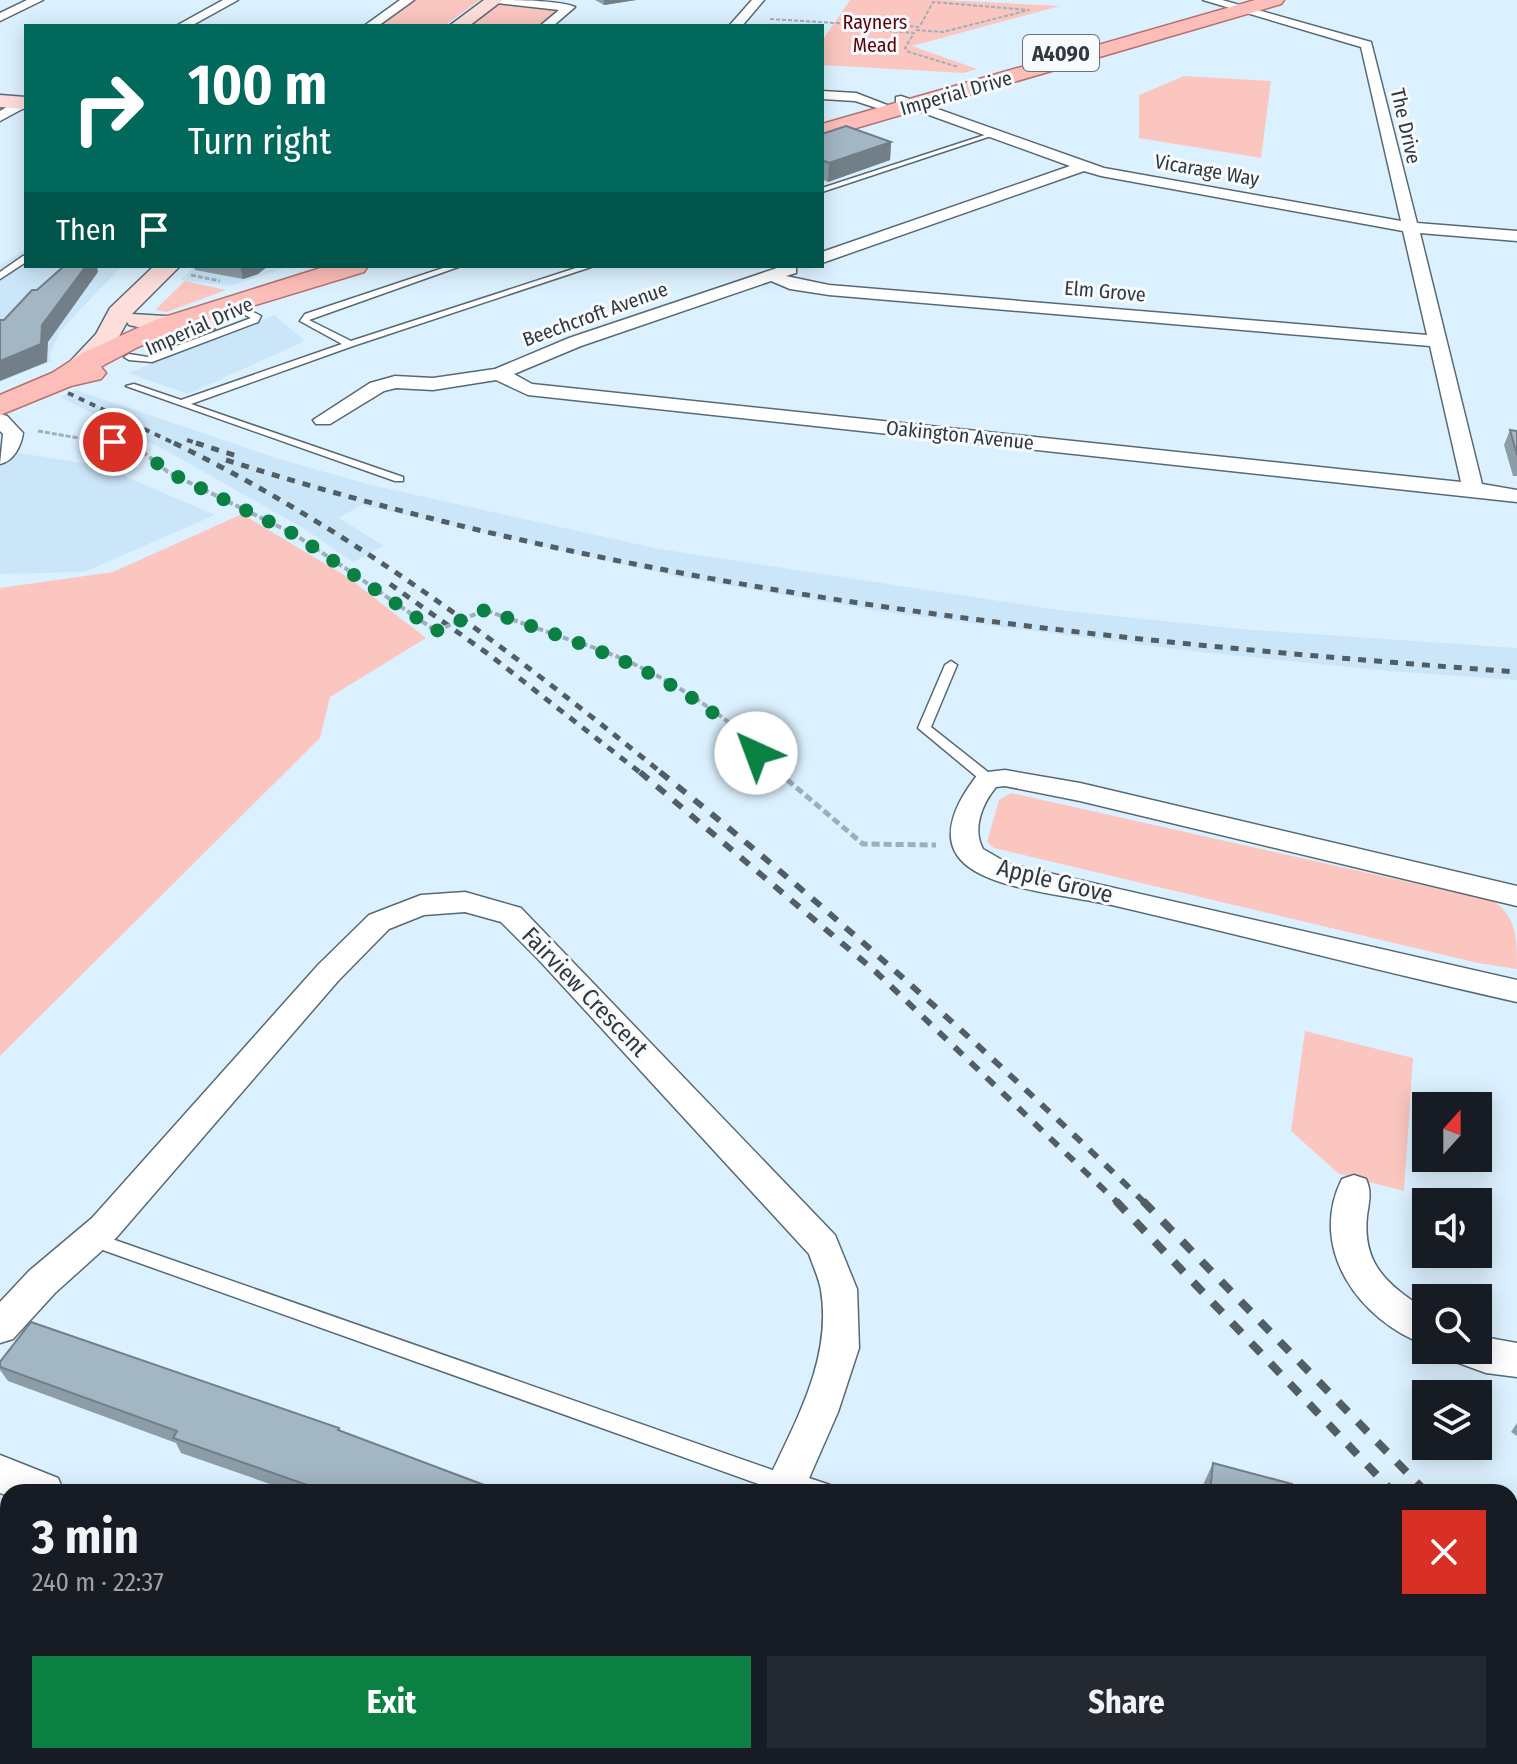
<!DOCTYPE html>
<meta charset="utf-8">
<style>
:root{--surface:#171b24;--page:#242831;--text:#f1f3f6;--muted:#9ea1a6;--accent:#0b8043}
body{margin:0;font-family:"Fira Sans Condensed",sans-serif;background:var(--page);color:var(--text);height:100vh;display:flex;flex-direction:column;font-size:30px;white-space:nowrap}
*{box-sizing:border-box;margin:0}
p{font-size:26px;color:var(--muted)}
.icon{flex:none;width:44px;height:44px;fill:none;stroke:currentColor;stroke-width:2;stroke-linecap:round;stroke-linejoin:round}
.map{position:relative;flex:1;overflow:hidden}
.details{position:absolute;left:0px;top:1484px;width:1518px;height:280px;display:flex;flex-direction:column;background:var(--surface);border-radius:24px 24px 0 0;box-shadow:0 4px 20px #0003}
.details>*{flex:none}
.hud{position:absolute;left:24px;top:24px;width:800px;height:244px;border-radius:0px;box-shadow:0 4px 20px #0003;background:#00695c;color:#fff;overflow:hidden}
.needle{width:52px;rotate:21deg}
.tools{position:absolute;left:1412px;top:1092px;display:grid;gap:16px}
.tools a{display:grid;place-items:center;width:80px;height:80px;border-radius:0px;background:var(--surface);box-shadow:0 4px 20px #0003;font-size:40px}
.pin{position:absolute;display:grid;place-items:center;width:68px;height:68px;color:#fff;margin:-34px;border:4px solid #fff;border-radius:50%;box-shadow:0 2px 8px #0007}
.me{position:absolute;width:88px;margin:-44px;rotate:317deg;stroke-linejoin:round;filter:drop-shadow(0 0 6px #0008)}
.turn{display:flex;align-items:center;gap:28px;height:168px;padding:0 32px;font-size:36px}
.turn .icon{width:104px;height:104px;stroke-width:2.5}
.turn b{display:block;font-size:56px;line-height:68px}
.then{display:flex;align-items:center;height:76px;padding:0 32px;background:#0003;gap:16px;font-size:30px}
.round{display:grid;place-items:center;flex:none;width:84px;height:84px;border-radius:0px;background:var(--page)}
.summary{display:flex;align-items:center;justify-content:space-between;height:136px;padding:0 32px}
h1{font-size:48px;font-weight:700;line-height:60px}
.action{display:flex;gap:16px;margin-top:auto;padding:16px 32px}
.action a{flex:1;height:92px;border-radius:0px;background:var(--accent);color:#fff;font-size:32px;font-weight:700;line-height:92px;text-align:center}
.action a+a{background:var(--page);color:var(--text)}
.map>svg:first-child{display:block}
.built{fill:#cbe6f9}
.green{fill:#fbc6c0}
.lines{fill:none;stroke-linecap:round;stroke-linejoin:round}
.lane-casing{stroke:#576975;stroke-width:3}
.street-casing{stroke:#576975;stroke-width:3}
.secondary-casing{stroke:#576975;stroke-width:3}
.primary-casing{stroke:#b4726e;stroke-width:3}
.path-far3{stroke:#9fafba;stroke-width:2;stroke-dasharray:4 2;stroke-linecap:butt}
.path-far2{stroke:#9fafba;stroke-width:3;stroke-dasharray:5 2;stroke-linecap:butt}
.path-far1{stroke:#9fafba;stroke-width:4;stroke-dasharray:6 3;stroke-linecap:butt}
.path{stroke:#9fafba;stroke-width:5;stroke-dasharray:8 4;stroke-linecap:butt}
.lane{fill:#fff;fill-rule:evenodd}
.street{fill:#fff;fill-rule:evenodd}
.secondary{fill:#fededb;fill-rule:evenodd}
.primary{fill:#fdbdb8;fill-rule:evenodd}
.rail-far3{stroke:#535d64;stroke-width:4;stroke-dasharray:6 6;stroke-linecap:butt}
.rail-far2{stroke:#535d64;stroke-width:5;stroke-dasharray:8 8;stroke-linecap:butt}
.rail-far1{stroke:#535d64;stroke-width:6;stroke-dasharray:11 11;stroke-linecap:butt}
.rail{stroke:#535d64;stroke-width:8;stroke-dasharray:14 14;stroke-linecap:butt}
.path-bridge{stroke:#9fafba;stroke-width:4;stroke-dasharray:6 3;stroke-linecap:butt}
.wall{fill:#8c9da8}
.shaded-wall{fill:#727f88}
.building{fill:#a3b6c3;stroke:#727f88;stroke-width:2}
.route{stroke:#0b8043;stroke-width:14;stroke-dasharray:0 25.2}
.labels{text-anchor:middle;stroke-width:6;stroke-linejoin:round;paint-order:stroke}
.far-park-label{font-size:20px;fill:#5d0208;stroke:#f7fbfe}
.far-street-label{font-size:20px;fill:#31383e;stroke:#f7fbfe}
.shield{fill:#f7fbfe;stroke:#6c7278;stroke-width:2}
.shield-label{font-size:22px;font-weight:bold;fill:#31383e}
.street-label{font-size:24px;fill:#31383e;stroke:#f7fbfe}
</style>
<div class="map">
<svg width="1517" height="1764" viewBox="0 0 1517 1764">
<rect width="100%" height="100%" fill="#dcf1ff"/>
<path class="built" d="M26 249V266H122L60 331 50 354 51 361 0 382V265Z
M195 266H291L230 286 181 280Z
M274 315 305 341 188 394 128 373Z
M76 390 279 459 371 485 659 549 1059 610 1241 629 1517 648V680L1388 671 1191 651 884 612 678 577 361 505 339 518 384 546 353 562 303 528 165 450 60 397Z
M0 450 101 466 215 515 84 572 0 574Z"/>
<path class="green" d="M408 0H480L444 26H370Z
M500 0 564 5 546 26H465Z
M850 0H943L1060 6 912 46 977 69 964 73 822 65V41Z
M1184 76 1271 81 1261 158 1139 138V95Z
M185 281 226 290 167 312 155 310Z
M242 514 349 578 426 638 330 697 320 738 0 1056V588L113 572Z
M1011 793 1493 901C1517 916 1517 940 1517 969L1478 963 994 848 987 842 999 800Z
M1305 1031 1413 1058 1404 1191 1339 1174 1291 1131Z"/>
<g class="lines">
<g class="lane-casing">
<path id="lane" d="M991 133 997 134 822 192V188Z
M23 256H26V262L0 279V272Z
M449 266H461L309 320 351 341 582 266H594L353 346 191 404 403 477V481H395L126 386 134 384 181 400 342 344 300 321 305 314Z
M228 302H234L261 316 258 322 152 362 129 360 124 357 129 354 148 357 251 318 228 306Z
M951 661 957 665 931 727 993 776 995 779 993 782H983L918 728 945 665Z
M92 1232 781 1473 788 1471 830 1485 833 1492H781L86 1244 83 1239 86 1234Z"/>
</g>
<g class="street-casing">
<path id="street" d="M27 0H43L0 21V13Z
M223 0H238L191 26H176Z
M400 0H414L378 26H364Z
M491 0C513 0 558 0 575 7L553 26H540L559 10 497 3Z
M752 0H764L742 26H729Z
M1203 0H1222L1371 42 1417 223 1517 231V241L1420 233 1482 484 1517 490V502L528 395 496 380 433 390 396 388 384 391 330 424H316L313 420 370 383 395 376 433 378 495 369 569 338 783 266H796V273L786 276 829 285 1427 335 1403 231 1101 176 1084 171 822 263V252L1070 166 896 103V97L901 96 1104 168 1401 221 1361 47ZM771 281 790 289 829 295 1430 346 1461 482 532 384 514 374 581 346Z
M822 91 856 93 887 105 880 109 855 101 822 99Z
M18 100H26V107L0 121V111Z
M0 414 7 416 23 433C21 446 14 461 0 464L3 434 0 431Z
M1005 770 1080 783 1517 886V906L1080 801 1005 786 996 787C982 804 972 829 983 849L1009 864 1517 980V1002C1383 972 1250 937 1116 906 1076 896 996 891 965 864 935 838 959 798 979 773Z
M465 892 521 908 835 1235 857 1289 859 1348 838 1412 803 1492H763C791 1428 833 1363 821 1290 819 1278 813 1266 809 1254L538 959 501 922 465 912 424 915 389 929 338 981 116 1238 55 1293 13 1339 0 1343V1302L29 1271 92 1218 318 965 369 915 421 895Z
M1354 1175 1366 1179C1372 1192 1369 1202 1367 1216 1362 1265 1388 1285 1426 1310V1345C1360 1321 1307 1249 1342 1179Z
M1478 1336 1517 1343V1377L1486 1373 1456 1362 1451 1350H1478Z
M0 1455 58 1478 64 1492H8V1496L0 1493Z
M679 1756H739L742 1764H682Z"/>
</g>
<g class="secondary-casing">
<path id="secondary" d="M484 0H503L469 26H449Z
M0 95 26 97V109L0 107Z
M154 266H180L132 314 214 319 218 324 214 329 169 334 129 325 127 322 116 342 86 374H68L64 368 96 334 110 308Z"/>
</g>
<g class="primary-casing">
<path id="primary" d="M1255 0H1284L1281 4 822 138V124Z
M327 266H368L364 272 213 318 138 347 104 365 101 367 106 373 101 379 71 386 0 415V395L52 373 83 353 155 320Z"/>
</g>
<path class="path-far3" d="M770 19 850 24 852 28 914 33 905 48 909 52 958 67
M850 24 861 22 919 27
M916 30 943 32 1029 10 933 2 920 26"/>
<path class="path-far2" d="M191 275 220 281
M38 431 119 445"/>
<path class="path-far1" d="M108 443 138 448 168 472 294 534 348 570
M573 641C629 657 687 689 732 725 748 738 763 759 780 774"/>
<path class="path" d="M778 772 863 844 936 845"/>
<use href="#lane" class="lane"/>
<use href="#street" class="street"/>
<use href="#secondary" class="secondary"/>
<use href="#primary" class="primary"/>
<path class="rail-far3" d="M68 393 178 445
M187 440 202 445"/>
<path class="rail-far2" d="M174 443C352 530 509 649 663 774
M196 443 240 457
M226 460C643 593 1082 640 1517 672
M390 584 491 656 642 774"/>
<path class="rail-far1" d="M640 772 876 972 1118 1203
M660 772C829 908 989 1052 1145 1203"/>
<path class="rail" d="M1116 1201 1393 1492
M1143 1201 1426 1492
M1510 1582 1517 1590
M1510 1620 1517 1628"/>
<path class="path-bridge" d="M348 570 436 631 485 610 573 641"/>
</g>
<path class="wall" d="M595 0H636L604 5Z
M822 134 891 142 890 160 828 182 822 179Z
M194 266H268L258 274 243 279 195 270Z
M1510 430 1517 431V476H1513L1504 445Z
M0 1362 339 1428 341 1431 500 1492H293L181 1453 176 1443 8 1381 0 1370Z
M1517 1423V1436L1511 1432Z
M1213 1463 1292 1492H1203V1485Z
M962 1756H1237L1258 1764H983Z
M1443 1756H1494V1758L1488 1764H1466Z"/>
<path class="shaded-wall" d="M604 0H636L604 5Z
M891 142 890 160 828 182 829 163Z
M86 266H97L98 272 48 342 47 362 0 381V361L42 325Z
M240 266H268L258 274 243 279Z"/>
<path class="building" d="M846 126 891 142 829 163 822 160V134Z
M64 266H86L42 325 41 344 0 361V320H4L32 290H37Z
M1510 430 1517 431V455Z
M31 1322 339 1428 338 1430 500 1491 499 1492H327L173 1438 177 1431 0 1367V1362Z
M1213 1463 1292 1484V1492H1210Z
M998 1756H1237L1258 1764H1019Z"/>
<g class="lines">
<path class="route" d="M113 442 138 448 168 472 294 534 436 631 485 610C581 644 686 673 756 753"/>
</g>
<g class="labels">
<g class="far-park-label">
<text x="875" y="29">Rayners<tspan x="875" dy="23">Mead</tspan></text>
</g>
<g class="far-street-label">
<text transform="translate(956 93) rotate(-16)" y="7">Imperial Drive</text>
<text transform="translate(1406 126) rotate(77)" y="7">The Drive</text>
<text transform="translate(1207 170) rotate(10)" y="7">Vicarage Way</text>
<text transform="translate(1105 291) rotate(5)" y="7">Elm Grove</text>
<text transform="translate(595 314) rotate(-20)" y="7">Beechcroft Avenue</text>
<text transform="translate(199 326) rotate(-24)" y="7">Imperial Drive</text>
<text transform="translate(960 435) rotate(6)" y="7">Oakington Avenue</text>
</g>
<rect class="shield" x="1023" y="35" width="76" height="36" rx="6"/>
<g class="shield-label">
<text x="1061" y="61">A4090</text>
</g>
<g class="street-label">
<text transform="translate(1055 881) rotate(14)" y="8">Apple Grove</text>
<text transform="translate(585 992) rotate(46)" y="8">Fairview Crescent</text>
</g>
</g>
</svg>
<div class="tools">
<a><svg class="needle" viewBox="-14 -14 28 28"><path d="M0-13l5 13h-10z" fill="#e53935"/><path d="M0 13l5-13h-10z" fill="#9ea1a6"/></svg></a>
<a><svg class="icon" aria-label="sound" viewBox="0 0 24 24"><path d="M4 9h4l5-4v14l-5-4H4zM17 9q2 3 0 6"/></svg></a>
<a><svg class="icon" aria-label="search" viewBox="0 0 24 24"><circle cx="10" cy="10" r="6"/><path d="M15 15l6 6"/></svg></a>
<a><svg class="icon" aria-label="layers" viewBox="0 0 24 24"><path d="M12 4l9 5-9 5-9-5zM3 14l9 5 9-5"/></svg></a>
</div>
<div class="pin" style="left:113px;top:442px;background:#d93025"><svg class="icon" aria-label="arrive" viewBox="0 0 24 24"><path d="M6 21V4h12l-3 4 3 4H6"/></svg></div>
<svg class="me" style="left:756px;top:753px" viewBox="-20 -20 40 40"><circle r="19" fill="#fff"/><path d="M0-13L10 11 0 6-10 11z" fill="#0b8043"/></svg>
<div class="hud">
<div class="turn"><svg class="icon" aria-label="right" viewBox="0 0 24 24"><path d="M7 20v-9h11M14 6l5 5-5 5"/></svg><div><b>100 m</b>Turn right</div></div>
<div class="then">Then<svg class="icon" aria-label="arrive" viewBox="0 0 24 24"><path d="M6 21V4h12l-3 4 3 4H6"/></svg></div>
</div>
<section class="details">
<div class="summary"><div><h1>3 min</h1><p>240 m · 22:37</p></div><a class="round" style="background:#d93025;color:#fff"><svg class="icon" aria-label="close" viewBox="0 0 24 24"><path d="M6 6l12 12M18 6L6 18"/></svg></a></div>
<div class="action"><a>Exit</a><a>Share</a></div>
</section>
</div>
